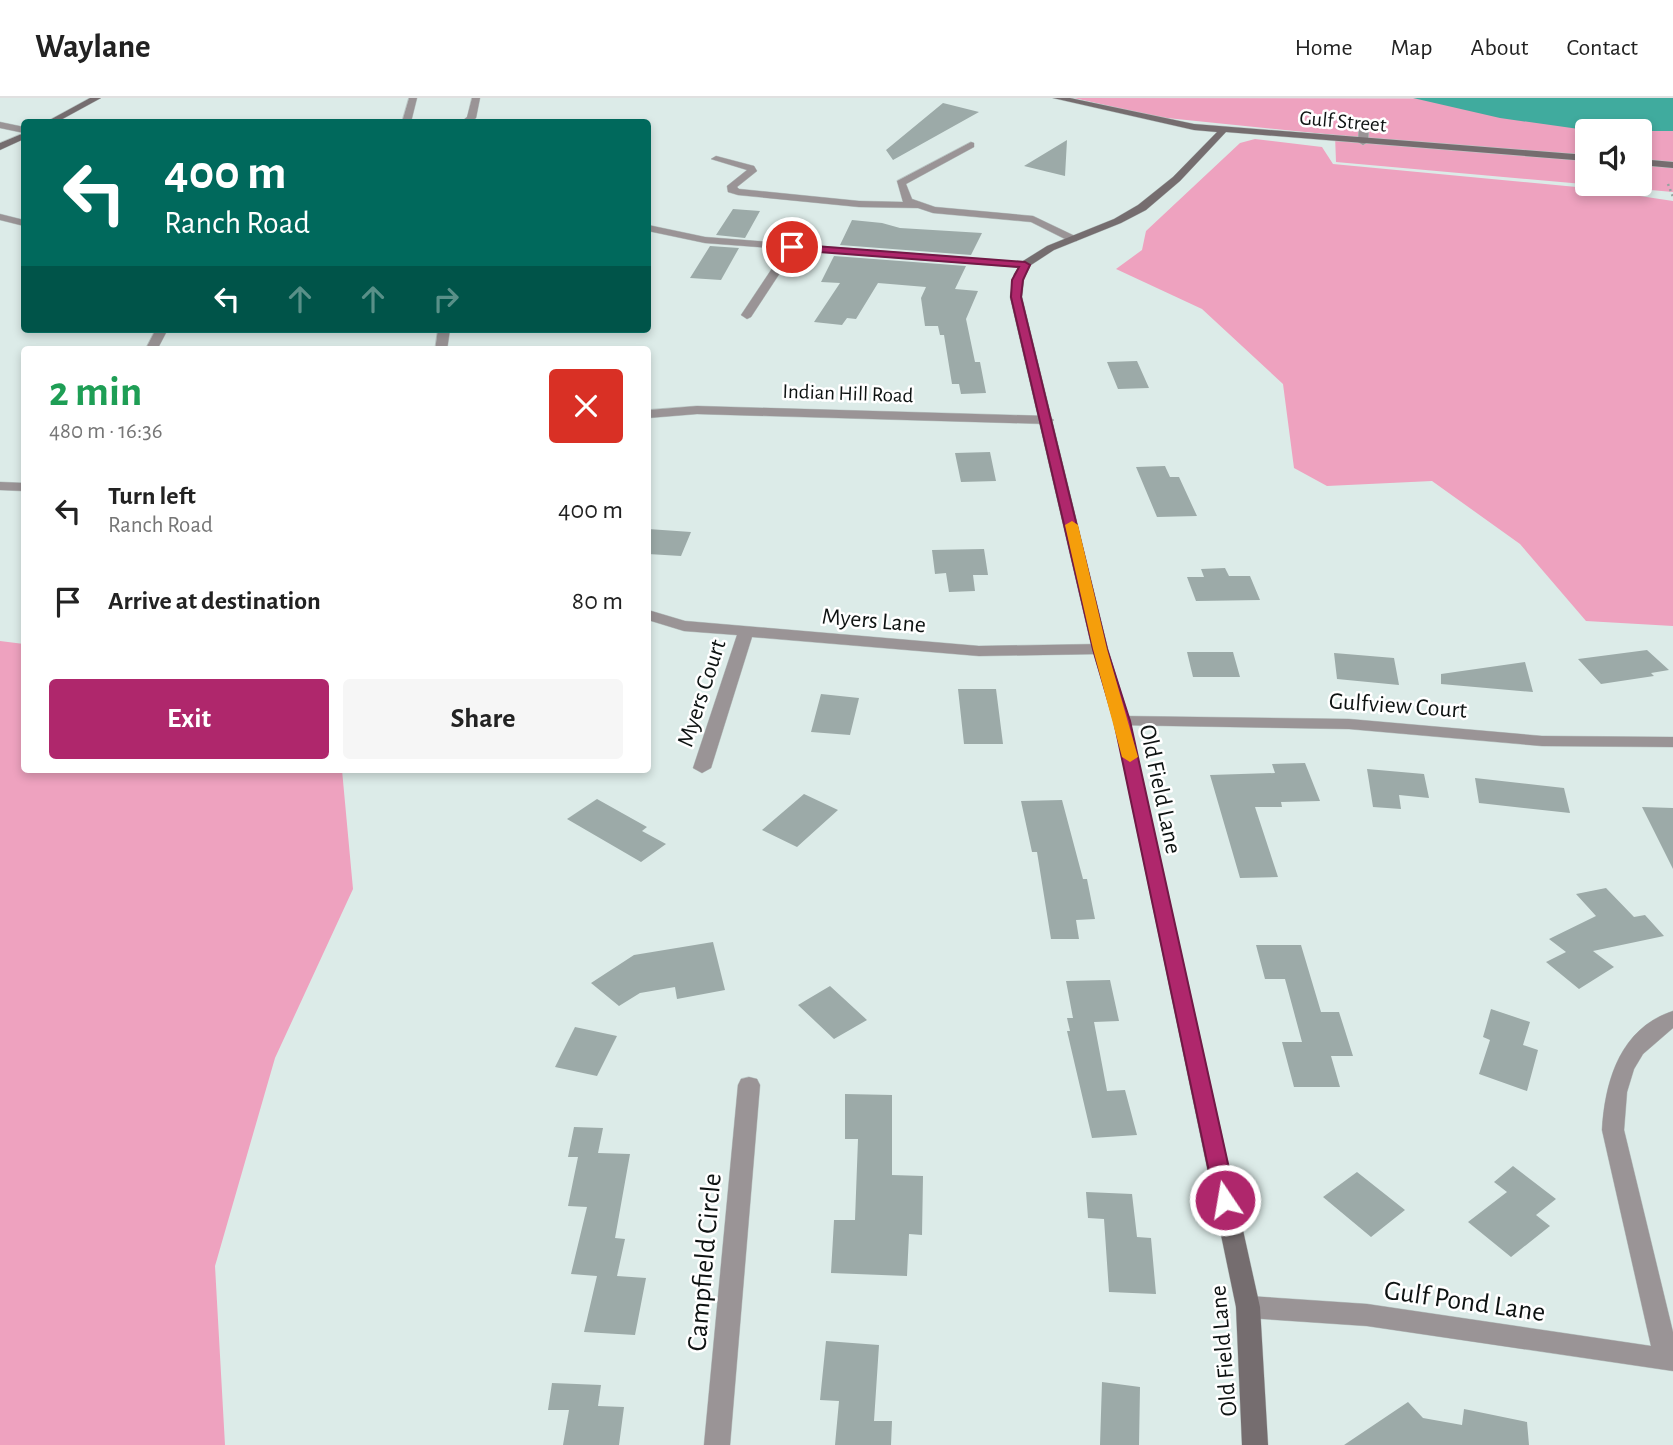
<!DOCTYPE html>
<meta charset="utf-8">
<style>
:root{--surface:#fff;--page:#f6f6f6;--text:#222;--muted:#767676;--line:#e0e0e0;--accent:#af276c}
body{margin:0;font-family:"Alegreya Sans",sans-serif;background:var(--page);color:var(--text);height:100vh;display:flex;flex-direction:column;font-size:26px;white-space:nowrap}
*{box-sizing:border-box;margin:0}
p{font-size:23px;color:var(--muted)}
.icon{flex:none;width:38px;height:38px;fill:none;stroke:currentColor;stroke-width:2;stroke-linecap:round;stroke-linejoin:round}
.map{position:relative;flex:1;overflow:hidden}
.side{position:absolute;left:21px;top:248px;width:630px;height:427px;display:flex;flex-direction:column;background:var(--surface);border-radius:7px;box-shadow:0 4px 10px #0003}
.side>*{flex:none}
.hud{position:absolute;left:21px;top:21px;width:630px;height:214px;border-radius:7px;box-shadow:0 4px 10px #0003;background:#00695c;color:#fff;overflow:hidden}
.controls{position:absolute;left:1575px;top:21px;display:grid;gap:14px}
.controls a{display:grid;place-items:center;width:77px;height:77px;border-radius:7px;background:var(--surface);box-shadow:0 4px 10px #0003;font-size:35px}
.pin{position:absolute;display:grid;place-items:center;width:60px;height:60px;color:#fff;margin:-30px;border:4px solid #fff;border-radius:50%;box-shadow:0 2px 7px #0007}
.me{position:absolute;width:77px;margin:-38px;rotate:348deg;stroke-linejoin:round;filter:drop-shadow(0 0 5px #0008)}
.turn{display:flex;align-items:center;gap:24px;height:147px;padding:0 28px;font-size:32px}
.turn .icon{width:91px;height:91px;stroke-width:2.5}
.turn b{display:block;font-size:49px;line-height:60px}
.lanes{display:flex;align-items:center;height:66px;padding:0 28px;background:#0003;justify-content:center;gap:35px;direction:ltr}
.lanes .off{opacity:.35}
.round{display:grid;place-items:center;flex:none;width:74px;height:74px;border-radius:7px;background:var(--page)}
.summary{display:flex;align-items:center;justify-content:space-between;height:119px;padding:0 28px}
h1{font-size:42px;font-weight:600;line-height:52px;color:#1e9e55}
.cta{display:flex;gap:14px;margin-top:auto;padding:14px 28px}
.cta a{flex:1;height:80px;border-radius:7px;background:var(--accent);color:#fff;font-size:28px;font-weight:600;line-height:80px;text-align:center}
.cta a+a{background:var(--page);color:var(--text)}
ul{padding:0;list-style:none}
li{display:flex;align-items:center;gap:21px;height:91px;padding:0 28px}
li div{flex:1}
li b{display:block;font-size:26px}
li em{font-style:normal}
header{display:flex;align-items:center;gap:42px;box-sizing:border-box;height:98px;padding:0 35px;background:var(--surface);border-bottom:2px solid var(--line)}
header strong{font-size:33px}
nav{display:flex;gap:38px;margin-inline-start:auto;font-size:24px}
.map>svg:first-child{display:block}
.green{fill:#eea2bf;fill-rule:evenodd}
.water{fill:#40ab9e}
.building{fill:#9caaa8}
.lines{fill:none;stroke-linecap:round;stroke-linejoin:round}
.lane-casing{stroke:#bbc8c6;stroke-width:1}
.street-casing{stroke:#bbc8c6;stroke-width:1}
.secondary-casing{stroke:#bbc8c6;stroke-width:1}
.path{stroke:#97a3a0;stroke-width:2.5;stroke-dasharray:2 3.5;stroke-linecap:butt}
.lane{fill:#9a9496;fill-rule:evenodd}
.street{fill:#9a9496;fill-rule:evenodd}
.secondary{fill:#756d6f;fill-rule:evenodd}
.route{fill:#af276c;stroke:#721946;stroke-width:2}
.slow{fill:#f59e0b}
.labels{text-anchor:middle;stroke-width:5;stroke-linejoin:round;paint-order:stroke}
.far-street-label{font-size:21px;fill:#0e1312;stroke:#fff}
.street-label{font-size:24px;fill:#0e1312;stroke:#fff}
.near-street-label{font-size:28px;fill:#0e1312;stroke:#fff}
</style>
<header>
<strong>Waylane</strong>
<nav><a>Home</a><a>Map</a><a>About</a><a>Contact</a></nav>
</header>
<div class="map">
<svg width="1673" height="1347" viewBox="0 0 1673 1347">
<rect width="100%" height="100%" fill="#dcebe8"/>
<path class="green" d="M1074 0 1673 1V94L1336 64 1335 37 1157 19ZM1587 33H1640V86H1587Z
M1255 41 1322 49 1333 66 1587 90 1673 103V528L1586 523 1520 446 1432 383 1327 388 1294 370 1283 286 1202 211 1116 171 1142 152 1146 133 1240 45Z
M0 543 24 546V672H342L353 791 275 960 215 1168 225 1347H0Z"/>
<path class="water" d="M1413 0H1673V33H1593L1500 20Z"/>
<path class="building" d="M943 5 979 14 893 62 886 52Z
M1067 42 1065 78 1024 68Z
M733 111 760 113 745 140 716 137Z
M852 122 882 125 900 130 982 135 971 157 840 147Z
M710 148 739 150 721 182 690 180Z
M834 158 966 168 955 191 978 193 966 221 975 264H980L986 295 961 296 959 286H952L944 237H940L938 228H925L921 200 926 189 878 185 856 221 847 220 842 227 814 224 840 185 821 184Z
M1137 263 1149 290 1118 291 1107 264Z
M990 354 996 383 961 384 955 355Z
M1165 368 1170 379H1179L1197 418 1157 419 1136 369Z
M648 431 691 434 681 458 648 456Z
M984 451 988 477H973L975 493 949 494 946 475 935 476 932 452Z
M1225 470 1229 478H1250L1260 502 1196 503 1187 479H1204L1201 471Z
M1647 552 1669 572 1651 575 1654 578 1601 586 1578 561Z
M1187 554H1233L1240 579H1193Z
M1334 555 1394 560 1399 587 1337 581Z
M1525 564 1533 594 1441 586V576Z
M958 591H996L1003 646H964Z
M821 596 859 600 850 637 811 634Z
M1305 665 1320 703 1281 704 1282 709H1255L1278 779 1240 780 1210 677 1275 675 1272 666Z
M1367 671 1424 676 1429 700 1399 697 1401 711 1373 709Z
M1475 680 1564 690 1570 715 1479 705Z
M804 696 838 712 797 749 762 732Z
M597 701 647 729 642 733 666 746 641 764 567 721Z
M1062 702 1083 781H1087L1095 821 1076 822 1079 841H1051L1037 754H1032L1021 703Z
M1642 709 1673 710V771Z
M1606 790 1634 819 1645 817 1664 838 1593 853 1614 869 1579 891 1546 864 1566 854 1549 841 1596 818 1576 796Z
M713 844 725 892 677 901 675 889 640 895 619 908 591 885 634 857Z
M1256 847H1301L1321 914H1339L1353 958H1331L1340 989H1294L1282 944H1302L1285 881H1265Z
M1110 882 1119 923 1094 924 1107 993 1125 992 1137 1037 1092 1040 1067 933H1070L1067 920H1073L1066 883Z
M830 888 867 922 834 941 798 907Z
M1491 911 1530 924 1523 947 1538 952 1527 993 1479 976 1490 942 1483 939Z
M575 929 617 938 597 978 555 969Z
M845 996 892 997V1077L923 1078 922 1137 909 1136 907 1178 831 1175 834 1122H855L858 1041H845Z
M574 1029 603 1030 598 1055 630 1056 615 1140 625 1141 617 1178 646 1180 635 1237 584 1234 597 1178 571 1176 587 1109 568 1108 578 1059H568Z
M1513 1068 1556 1101 1536 1117 1550 1128 1511 1159 1468 1124 1507 1094 1494 1084Z
M1357 1074 1405 1112 1371 1139 1323 1099Z
M1086 1094 1132 1096 1137 1139 1151 1140 1156 1196 1109 1194 1104 1121 1088 1120Z
M826 1243 879 1247 874 1323H892L891 1347H835L839 1303 820 1302Z
M1102 1284 1140 1289 1139 1347H1100Z
M552 1285 601 1287 598 1308 624 1309 619 1347H563L569 1312H548Z
M1408 1304 1423 1320 1462 1327 1464 1311 1527 1324 1529 1347H1344Z"/>
<g class="lines">
<g class="lane-casing">
<path id="lane" d="M1364 25 1369 28 1368 44 1363 47 1358 44 1359 28Z
M971 44 974 45V49L906 86 912 101 935 109 1033 118 1077 139V143H1069L1031 124 933 115 918 110 859 109 738 97 728 94 727 88 747 72 711 61 716 58 754 68 757 73 737 89 739 91 859 103 903 104 897 83Z"/>
</g>
<g class="street-casing">
<path id="street" d="M409 0H417L411 24H402Z
M472 0H480L476 20 470 24H461L467 19Z
M0 24 24 29V35L0 30Z
M0 116 24 122V128L0 122Z
M648 127 705 139 1025 164 1031 167 1025 170 795 152 751 219 747 221 741 217 785 151 705 145 648 133Z
M156 231H168L157 252H145Z
M438 231H450L447 252H435Z
M697 308 1047 318 1054 322 1047 326 697 316 648 320V312Z
M0 384 24 385V393L0 392Z
M648 512 685 523 979 548 1100 546 1108 551 1100 556 979 558 752 539 711 670 702 675 693 670 737 537 684 533 648 522Z
M1122 618 1349 621 1542 638 1670 639H1673V649L1542 648 1349 631 1116 627 1114 623 1116 619Z
M1673 913V930L1643 956 1634 971 1627 994 1624 1032 1673 1234V1273L1367 1228 1248 1220 1239 1216 1236 1209 1239 1202 1248 1198 1367 1206 1651 1248 1602 1032C1605 983 1620 930 1673 913Z
M749 979 757 981 760 987 730 1347H704L738 987 741 981Z"/>
</g>
<g class="secondary-casing">
<path id="secondary" d="M90 0H101L57 24H46Z
M1053 0H1070L1194 26 1587 57V63L1226 34 1180 83 1146 112 1121 125 1054 152 1031 167 1024 180 1022 199 1108 551 1130 623 1260 1209 1268 1347H1242L1236 1209 1114 623 1092 551 1010 199 1014 176 1023 163 1047 148 1114 121 1138 107 1173 79 1217 34 1194 32Z
M24 35V41L0 52V45Z
M1640 61 1673 64V70L1640 67Z"/>
</g>
<path class="path" d="M1668 86 1673 99"/>
<use href="#lane" class="lane"/>
<use href="#street" class="street"/>
<use href="#secondary" class="secondary"/>
</g>
<path class="route" d="M788 146 1025 164 1030 167 1023 182 1021 199 1107 551 1130 623 1236 1102 1233 1109 1225 1111 1218 1109 1215 1102 1114 623 1093 551 1011 199 1012 182 1019 169 792 152 788 151Z"/>
<path class="slow" d="M1072 423 1078 427 1107 551 1138 659 1130 664 1122 659 1093 551 1065 427Z"/>
<g class="labels">
<g class="far-street-label">
<text transform="translate(1343 23) rotate(5)" y="7">Gulf Street</text>
<text transform="translate(848 295) rotate(2)" y="7">Indian Hill Road</text>
</g>
<g class="street-label">
<text transform="translate(874 522) rotate(5)" y="8">Myers Lane</text>
<text transform="translate(701 595) rotate(-72)" y="8">Myers Court</text>
<text transform="translate(1398 607) rotate(4)" y="8">Gulfview Court</text>
<text transform="translate(1161 691) rotate(78)" y="8">Old Field Lane</text>
<text transform="translate(1223 1253) rotate(-95)" y="8">Old Field Lane</text>
</g>
<g class="near-street-label">
<text transform="translate(703 1164) rotate(-85)" y="10">Campfield Circle</text>
<text transform="translate(1465 1202) rotate(8)" y="10">Gulf Pond Lane</text>
</g>
</g>
</svg>
<div class="controls">
<a><svg class="icon" aria-label="sound" viewBox="0 0 24 24"><path d="M4 9h4l5-4v14l-5-4H4zM17 9q2 3 0 6"/></svg></a>
</div>
<div class="pin" style="left:792px;top:149px;background:#d93025"><svg class="icon" aria-label="arrive" viewBox="0 0 24 24"><path d="M6 21V4h12l-3 4 3 4H6"/></svg></div>
<svg class="me" style="left:1225px;top:1102px" viewBox="-20 -20 40 40"><circle r="17" fill="#af276c" stroke="#fff" stroke-width="3"/><path d="M0-11L8 9 0 5-8 9z" fill="#fff"/></svg>
<div class="hud">
<div class="turn"><svg class="icon" aria-label="left" viewBox="0 0 24 24"><path d="M17 20v-9H6M10 6l-5 5 5 5"/></svg><div><b>400 m</b>Ranch Road</div></div>
<div class="lanes"><svg class="icon" aria-label="left" viewBox="0 0 24 24"><path d="M17 20v-9H6M10 6l-5 5 5 5"/></svg><svg class="icon off" aria-label="ahead" viewBox="0 0 24 24"><path d="M12 20V5M6 11l6-6 6 6"/></svg><svg class="icon off" aria-label="ahead" viewBox="0 0 24 24"><path d="M12 20V5M6 11l6-6 6 6"/></svg><svg class="icon off" aria-label="right" viewBox="0 0 24 24"><path d="M7 20v-9h11M14 6l5 5-5 5"/></svg></div>
</div>
<section class="side">
<div class="summary"><div><h1>2 min</h1><p>480 m · 16:36</p></div><a class="round" style="background:#d93025;color:#fff"><svg class="icon" aria-label="close" viewBox="0 0 24 24"><path d="M6 6l12 12M18 6L6 18"/></svg></a></div>
<ul>
<li><svg class="icon" aria-label="left" viewBox="0 0 24 24"><path d="M17 20v-9H6M10 6l-5 5 5 5"/></svg><div><b>Turn left</b><p>Ranch Road</p></div><em>400 m</em></li>
<li><svg class="icon" aria-label="arrive" viewBox="0 0 24 24"><path d="M6 21V4h12l-3 4 3 4H6"/></svg><div><b>Arrive at destination</b></div><em>80 m</em></li>
</ul>
<div class="cta"><a>Exit</a><a>Share</a></div>
</section>
</div>
